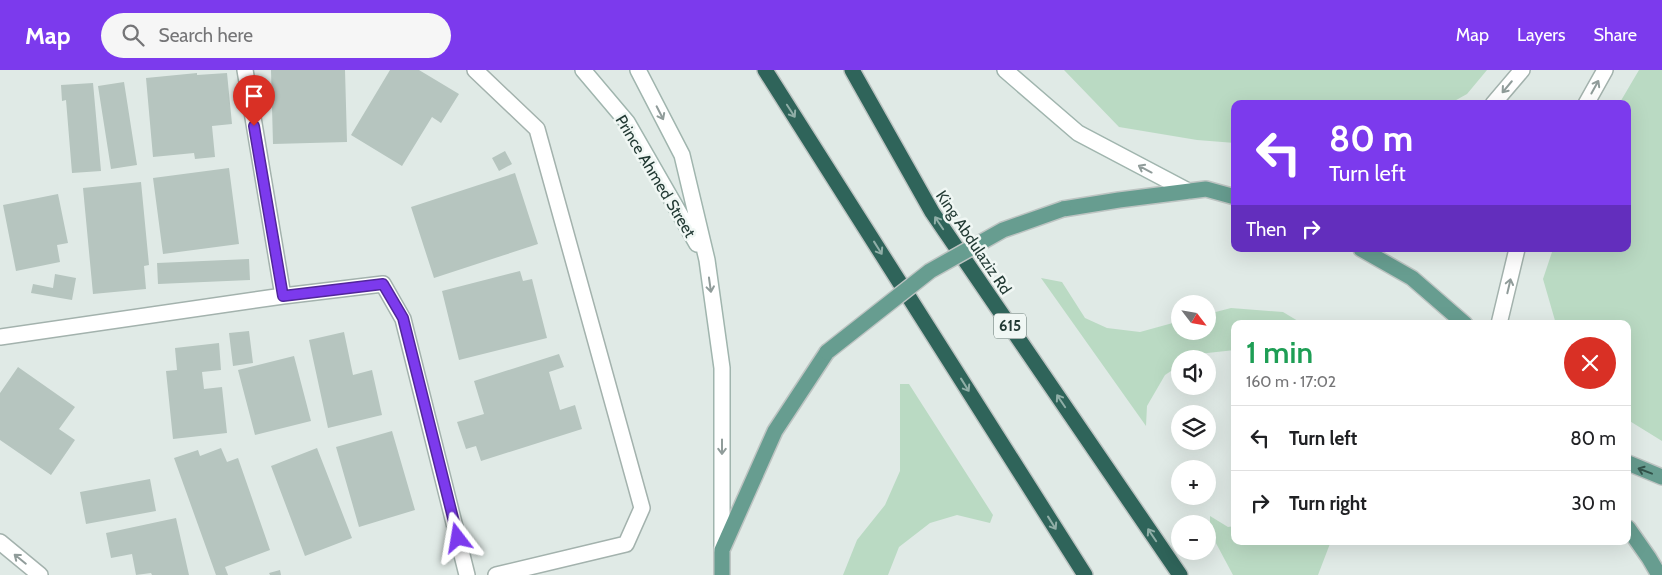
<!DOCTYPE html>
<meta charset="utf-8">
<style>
:root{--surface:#fff;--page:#f6f6f6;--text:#202124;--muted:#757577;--line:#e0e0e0;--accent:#7c3aed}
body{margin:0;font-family:Cabin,sans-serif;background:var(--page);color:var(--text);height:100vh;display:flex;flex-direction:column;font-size:19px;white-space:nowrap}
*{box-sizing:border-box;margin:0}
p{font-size:16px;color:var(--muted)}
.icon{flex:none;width:28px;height:28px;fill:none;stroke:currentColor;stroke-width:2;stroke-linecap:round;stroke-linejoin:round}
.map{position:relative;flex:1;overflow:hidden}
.side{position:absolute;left:1231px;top:250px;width:400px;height:225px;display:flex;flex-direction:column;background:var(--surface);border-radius:10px;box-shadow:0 5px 20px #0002}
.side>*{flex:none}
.banner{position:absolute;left:1231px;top:30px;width:400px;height:152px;border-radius:10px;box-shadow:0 5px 20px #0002;background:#7c3aed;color:#fff;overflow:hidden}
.needle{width:32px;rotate:121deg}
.controls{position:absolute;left:1171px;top:225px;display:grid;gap:10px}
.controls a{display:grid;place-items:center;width:45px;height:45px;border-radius:50%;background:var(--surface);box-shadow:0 5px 20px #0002;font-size:25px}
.pin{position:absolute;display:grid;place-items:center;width:42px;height:42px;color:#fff;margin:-51px -21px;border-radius:50% 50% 50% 0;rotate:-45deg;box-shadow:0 0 5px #0007}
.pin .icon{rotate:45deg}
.me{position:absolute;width:55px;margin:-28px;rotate:346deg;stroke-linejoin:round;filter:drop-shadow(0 0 4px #0008)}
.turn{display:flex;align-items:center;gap:18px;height:105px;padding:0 15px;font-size:22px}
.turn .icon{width:65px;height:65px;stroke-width:2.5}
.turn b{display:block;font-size:35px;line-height:42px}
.then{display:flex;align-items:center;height:48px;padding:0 15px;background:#0003;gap:10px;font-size:19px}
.round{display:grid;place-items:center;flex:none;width:52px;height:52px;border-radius:26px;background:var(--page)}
.summary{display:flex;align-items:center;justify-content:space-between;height:85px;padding:0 15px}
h1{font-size:30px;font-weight:600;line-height:38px;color:#1e9e55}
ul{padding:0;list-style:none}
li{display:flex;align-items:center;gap:15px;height:65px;padding:0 15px;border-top:1px solid var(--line)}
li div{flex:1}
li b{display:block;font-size:19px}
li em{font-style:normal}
header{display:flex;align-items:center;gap:30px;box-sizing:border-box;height:70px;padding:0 25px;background:var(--accent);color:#fff}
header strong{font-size:24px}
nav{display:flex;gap:28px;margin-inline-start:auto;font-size:18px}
.search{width:350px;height:45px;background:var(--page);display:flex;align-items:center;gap:12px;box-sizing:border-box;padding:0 18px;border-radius:28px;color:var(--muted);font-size:19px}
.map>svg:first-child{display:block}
.green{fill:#badac3}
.building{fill:#b6c5bf}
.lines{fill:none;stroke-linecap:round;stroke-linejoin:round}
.minor-casing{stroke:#a3b2ad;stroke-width:18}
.secondary-casing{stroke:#a0b5ae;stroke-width:18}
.primary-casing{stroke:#bdc4c2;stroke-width:18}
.motorway-casing{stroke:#bdc4c2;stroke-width:18}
.minor{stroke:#fff;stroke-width:15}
.secondary{stroke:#fff;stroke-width:15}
.primary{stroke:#679d90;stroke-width:15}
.motorway{stroke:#2f645a;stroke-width:15}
.primary-bridge-casing{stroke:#bdc4c2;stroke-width:18;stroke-linecap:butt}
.primary-bridge{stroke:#679d90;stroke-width:15}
.oneway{stroke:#909c9a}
.oneway2{stroke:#90aea7}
.oneway3{stroke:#33534b}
.route-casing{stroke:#51269a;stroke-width:12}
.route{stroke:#7c3aed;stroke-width:9}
.labels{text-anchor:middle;stroke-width:5;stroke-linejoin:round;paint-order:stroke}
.shield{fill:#f0f7f4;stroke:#60736e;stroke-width:1}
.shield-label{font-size:15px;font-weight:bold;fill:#223a34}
.street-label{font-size:16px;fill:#223a34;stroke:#f0f7f4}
</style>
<header>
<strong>Map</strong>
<div class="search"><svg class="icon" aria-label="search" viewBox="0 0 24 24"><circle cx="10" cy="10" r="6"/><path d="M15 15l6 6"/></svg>Search here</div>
<nav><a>Map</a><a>Layers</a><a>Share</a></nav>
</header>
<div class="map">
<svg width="1662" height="505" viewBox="0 0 1662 505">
<rect width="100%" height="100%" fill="#e0eae6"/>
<path class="green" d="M1064 0H1487L1467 24 1449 34H1235V73L1197 70 1119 57Z
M1639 0H1662V371L1628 350V254H1556L1543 209 1553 179H1628V34H1619Z
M1041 208 1062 212 1085 248 1107 258 1140 262 1180 251V261H1208V244L1231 238 1283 242 1303 254H1235V280L1198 284 1191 289H1180V295L1165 305 1147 336 1146 356Z
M900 314H909L993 445 990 453 957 445 930 453 899 477 888 505H843L857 470 885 435 900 401Z
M1210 446 1228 457 1235 456V471H1331L1318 505H1233L1210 462Z"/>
<path class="building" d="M271 0H345L347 72 273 74Z
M390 0H419L459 24 441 53 432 47 402 96 351 65Z
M197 3V5L227 3 232 54 212 56 215 87 195 89 194 83 153 87 146 8Z
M124 12 137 95 111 99 98 16Z
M93 13 101 101 72 103 66 30 62 31 61 15Z
M505 81 512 94 499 101 492 88Z
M229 98 239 174 163 184 153 108Z
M515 103 538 174 434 208 411 137Z
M141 112 149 195 144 196 146 219 93 224 83 118Z
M58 124 68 173 57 175 60 192 16 201 3 135Z
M249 189 250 210 158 214 157 193Z
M520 201 523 211 532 209 547 268 459 290 442 221Z
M55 204 76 208 72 230 31 223 33 214 53 218Z
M249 261 253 293 233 296 229 263Z
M344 262 353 305 372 300 382 345 328 358 309 270Z
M219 273 221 300 202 302 204 319 222 317 227 363 173 369 166 301 177 300 175 278Z
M559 284 564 297 549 302 560 340 575 335 582 359 481 391 476 376 466 379 457 352 484 344 474 311Z
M294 286 311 351 255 365 238 300Z
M18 297 75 337 59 359 75 370 51 405 0 370V323Z
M392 361 415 440 359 457 336 377Z
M221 378 227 392 238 388 270 480 225 497 228 505H216L174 388 198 380 200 386Z
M317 378 352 468 305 486 271 396Z
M150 409 156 441 86 454 80 422Z
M176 448 189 505H152L151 503 136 505 132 484 111 488 106 463Z
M280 500 281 505H270L269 503Z"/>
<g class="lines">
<g class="minor-casing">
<path id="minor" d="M475 0 537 59 642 438 626 474 496 505
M1493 34 1522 0
M1586 34 1605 0
M283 226 383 214 403 249 467 505
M1499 254 1517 179
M0 267 283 226 245 0
M0 472 40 505"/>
</g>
<g class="secondary-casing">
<path id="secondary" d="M583 0 627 52 697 174
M638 0 682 85 707 190 722 298V480
M1005 0 1078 63 1188 121"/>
</g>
<g class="primary-casing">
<path id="primary" d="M1063 139 1119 130 1206 119 1235 127
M1361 179 1412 208 1465 254
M1628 393 1662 407
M1628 458 1649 488 1659 505
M722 505V480L775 361 827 282"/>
</g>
<g class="motorway-casing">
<path id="motorway" d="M765 0 1085 505
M852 0 932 142 1180 505"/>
</g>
<use href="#minor" class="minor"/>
<use href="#secondary" class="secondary"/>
<use href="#primary" class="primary"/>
<use href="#motorway" class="motorway"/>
<g class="primary-bridge-casing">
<path id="primary-bridge" d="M827 282 930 201 1003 160 1063 139"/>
</g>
<use href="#primary-bridge" class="primary-bridge"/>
</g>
<defs><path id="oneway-shaft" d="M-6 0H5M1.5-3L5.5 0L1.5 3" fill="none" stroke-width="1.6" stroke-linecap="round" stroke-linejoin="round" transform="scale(1.25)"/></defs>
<g class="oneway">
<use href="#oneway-shaft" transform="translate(1507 17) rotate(130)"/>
<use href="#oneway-shaft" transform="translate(1595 17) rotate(-61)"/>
<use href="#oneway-shaft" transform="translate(660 43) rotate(63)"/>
<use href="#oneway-shaft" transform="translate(1145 99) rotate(-152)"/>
<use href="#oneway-shaft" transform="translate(710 215) rotate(82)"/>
<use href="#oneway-shaft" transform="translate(1509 216) rotate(-77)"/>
<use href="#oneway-shaft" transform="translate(722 377) rotate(90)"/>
<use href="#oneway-shaft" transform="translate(20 489) rotate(-141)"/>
</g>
<g class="oneway2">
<use href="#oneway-shaft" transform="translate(791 41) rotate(57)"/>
<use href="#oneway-shaft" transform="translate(939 153) rotate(-124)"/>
<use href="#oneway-shaft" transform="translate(878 178) rotate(58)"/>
<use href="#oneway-shaft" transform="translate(965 315) rotate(58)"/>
<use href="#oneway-shaft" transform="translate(1061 331) rotate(-124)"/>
<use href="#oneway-shaft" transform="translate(1052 453) rotate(58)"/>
<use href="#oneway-shaft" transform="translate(1152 465) rotate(-124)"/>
</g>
<use class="oneway3" href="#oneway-shaft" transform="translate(1645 401) rotate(-159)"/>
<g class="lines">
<g class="route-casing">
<path id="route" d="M254 56 283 226 383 214 403 248 458 468"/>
</g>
<use href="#route" class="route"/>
</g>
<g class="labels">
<rect class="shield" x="994" y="243.5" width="32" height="25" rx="4"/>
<g class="shield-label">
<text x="1010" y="261">615</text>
</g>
<g class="street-label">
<text transform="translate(656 106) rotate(59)" y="6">Prince Ahmed Street</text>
<text transform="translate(974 172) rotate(56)" y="6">King Abdulaziz Rd</text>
</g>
</g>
</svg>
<div class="controls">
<a><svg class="needle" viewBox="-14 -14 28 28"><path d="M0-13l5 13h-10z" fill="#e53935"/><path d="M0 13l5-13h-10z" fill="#757577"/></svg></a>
<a><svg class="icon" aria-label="sound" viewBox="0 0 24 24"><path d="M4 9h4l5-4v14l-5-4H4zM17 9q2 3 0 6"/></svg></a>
<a><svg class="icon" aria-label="layers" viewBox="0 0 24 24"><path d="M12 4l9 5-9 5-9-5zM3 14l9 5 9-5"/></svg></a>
<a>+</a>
<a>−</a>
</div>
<div class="pin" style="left:254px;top:56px;background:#d93025"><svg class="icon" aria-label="arrive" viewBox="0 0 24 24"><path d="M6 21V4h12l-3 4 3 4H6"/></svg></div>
<svg class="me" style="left:458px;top:468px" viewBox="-20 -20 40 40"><path d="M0-17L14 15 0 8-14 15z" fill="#7c3aed" stroke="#fff" stroke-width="4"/></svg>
<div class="banner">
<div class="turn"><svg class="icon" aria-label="left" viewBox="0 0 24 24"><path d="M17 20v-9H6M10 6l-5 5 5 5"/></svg><div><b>80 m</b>Turn left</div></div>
<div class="then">Then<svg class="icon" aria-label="right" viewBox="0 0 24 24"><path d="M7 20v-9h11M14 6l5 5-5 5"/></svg></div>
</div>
<section class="side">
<div class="summary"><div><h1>1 min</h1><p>160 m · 17:02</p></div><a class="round" style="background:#d93025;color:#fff"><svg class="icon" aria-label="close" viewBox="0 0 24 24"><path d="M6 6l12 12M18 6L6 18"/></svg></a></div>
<ul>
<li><svg class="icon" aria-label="left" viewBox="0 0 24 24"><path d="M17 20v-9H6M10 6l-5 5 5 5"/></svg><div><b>Turn left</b></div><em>80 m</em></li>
<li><svg class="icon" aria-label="right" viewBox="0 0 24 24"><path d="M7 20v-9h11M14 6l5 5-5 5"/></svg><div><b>Turn right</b></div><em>30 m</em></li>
</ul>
</section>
</div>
